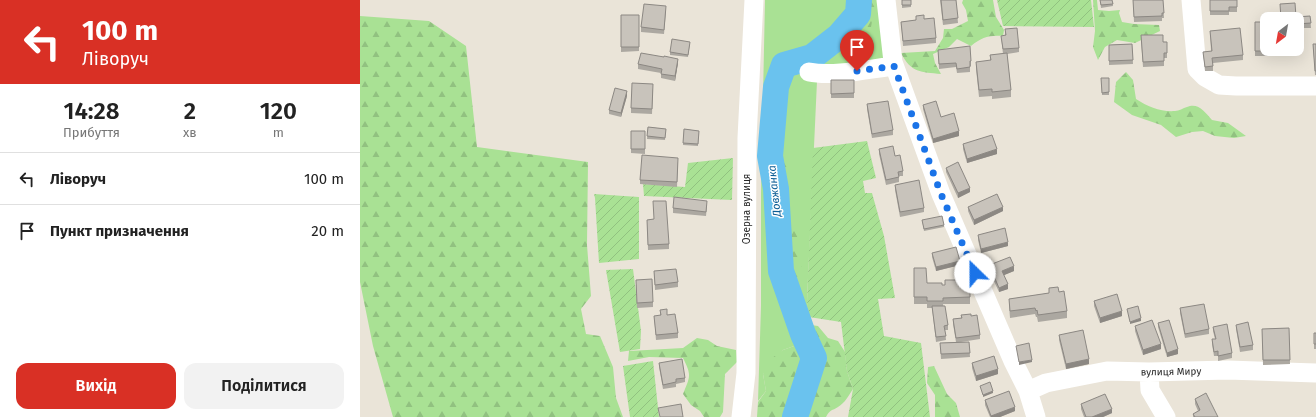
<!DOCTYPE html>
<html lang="uk">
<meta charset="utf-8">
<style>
:root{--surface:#fff;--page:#f2f2f2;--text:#222;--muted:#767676;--line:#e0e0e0;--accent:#d93025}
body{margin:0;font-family:"Fira Sans",sans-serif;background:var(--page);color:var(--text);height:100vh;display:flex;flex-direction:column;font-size:15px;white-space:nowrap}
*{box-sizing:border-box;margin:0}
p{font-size:13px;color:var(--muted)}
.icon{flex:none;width:22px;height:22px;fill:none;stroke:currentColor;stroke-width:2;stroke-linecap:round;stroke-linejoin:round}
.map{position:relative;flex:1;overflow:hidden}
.drawer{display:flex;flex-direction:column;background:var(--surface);width:360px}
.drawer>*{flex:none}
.top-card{background:#d93025;color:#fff;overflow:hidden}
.needle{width:26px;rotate:211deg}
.fabs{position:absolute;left:900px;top:12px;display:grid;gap:8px}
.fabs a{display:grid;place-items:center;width:44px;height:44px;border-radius:8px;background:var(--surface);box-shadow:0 4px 16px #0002;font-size:20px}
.pin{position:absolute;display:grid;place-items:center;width:34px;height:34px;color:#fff;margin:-41px -17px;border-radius:50% 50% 50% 0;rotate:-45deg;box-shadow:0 0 4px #0007}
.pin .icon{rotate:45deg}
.me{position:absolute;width:44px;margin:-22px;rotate:337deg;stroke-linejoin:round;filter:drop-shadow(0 0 3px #0008)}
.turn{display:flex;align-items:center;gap:14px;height:84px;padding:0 16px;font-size:18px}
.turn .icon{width:52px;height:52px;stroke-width:2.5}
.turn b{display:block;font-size:28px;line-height:34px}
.eta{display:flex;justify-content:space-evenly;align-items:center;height:68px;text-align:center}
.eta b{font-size:24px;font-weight:600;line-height:28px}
.cta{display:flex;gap:8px;margin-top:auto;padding:8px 16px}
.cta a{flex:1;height:46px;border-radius:12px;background:var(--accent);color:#fff;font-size:16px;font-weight:600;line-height:46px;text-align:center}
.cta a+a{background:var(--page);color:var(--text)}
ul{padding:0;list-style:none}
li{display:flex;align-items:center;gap:12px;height:52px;padding:0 16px;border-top:1px solid var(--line)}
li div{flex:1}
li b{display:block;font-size:15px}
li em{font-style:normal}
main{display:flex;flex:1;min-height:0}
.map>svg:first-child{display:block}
.grass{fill:#a9e194}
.forest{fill:url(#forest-firs)}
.garden{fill:url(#garden-furrows)}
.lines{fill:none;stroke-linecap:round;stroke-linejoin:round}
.river{stroke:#6ac2ee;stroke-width:26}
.minor{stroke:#fff;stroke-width:19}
.wall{fill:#aca8a1}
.shaded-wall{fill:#8c8883}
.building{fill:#c8c3bb;stroke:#8c8883}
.route{stroke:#1a73e8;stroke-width:7;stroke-dasharray:0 12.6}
.labels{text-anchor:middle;stroke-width:3;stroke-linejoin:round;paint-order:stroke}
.street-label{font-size:10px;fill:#272727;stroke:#fff}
.water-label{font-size:11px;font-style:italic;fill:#0d5e95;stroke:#fff}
</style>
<main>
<section class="drawer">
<div class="top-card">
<div class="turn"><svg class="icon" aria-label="left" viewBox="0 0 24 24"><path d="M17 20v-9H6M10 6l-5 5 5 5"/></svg><div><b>100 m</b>Ліворуч</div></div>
</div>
<div class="eta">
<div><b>14:28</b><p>Прибуття</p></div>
<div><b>2</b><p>хв</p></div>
<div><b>120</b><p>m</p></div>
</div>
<ul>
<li><svg class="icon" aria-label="left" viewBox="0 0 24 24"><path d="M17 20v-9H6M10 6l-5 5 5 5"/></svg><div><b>Ліворуч</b></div><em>100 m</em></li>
<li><svg class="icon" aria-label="arrive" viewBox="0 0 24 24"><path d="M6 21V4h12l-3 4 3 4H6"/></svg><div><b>Пункт призначення</b></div><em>20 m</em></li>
</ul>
<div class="cta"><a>Вихід</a><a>Поділитися</a></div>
</section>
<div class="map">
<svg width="956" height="417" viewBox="0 0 956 417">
<defs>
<pattern id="forest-firs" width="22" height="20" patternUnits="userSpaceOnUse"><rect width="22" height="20" fill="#a9e194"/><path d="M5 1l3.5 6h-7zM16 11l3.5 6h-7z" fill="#91c180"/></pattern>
<pattern id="garden-furrows" width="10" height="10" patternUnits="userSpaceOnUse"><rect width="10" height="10" fill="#a9e194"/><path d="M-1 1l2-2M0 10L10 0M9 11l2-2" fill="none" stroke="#91c180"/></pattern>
</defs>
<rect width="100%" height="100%" fill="#eae4d8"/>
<path class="grass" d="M405 0H526L533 62 457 81 447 300 451 325 434 346 423 350 403 374 406 391 398 401 401 306V193Z"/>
<path class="forest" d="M497 0H514L515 5 509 38 502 50 493 49 488 38 493 10Z
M603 0H633L636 17 644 30 643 36C629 35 622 37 611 46L597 39 589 47 573 54 575 63 581 74C561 72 551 73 541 53L575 51 583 38 584 29H592L608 21 606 10 602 3Z
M733 0H737L738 10 749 11 760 10 759 13 762 22 774 24 799 25 800 31 775 43 757 40 745 47 738 60 733 47 735 31Z
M0 16 69 21 106 46 117 147 228 162 227 245 231 296 221 309 226 334 240 336 253 367 256 398 263 417H33L13 346 0 282Z
M766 72 773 80 776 99C788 107 801 112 815 111 819 111 823 108 827 107 838 102 845 112 852 120L868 123 886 136 874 138 855 136 843 131 832 132 816 137 801 125 772 115 754 102 756 82Z
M420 158 428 165 429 178 424 193 433 227 438 238 443 257 441 272 440 294 443 303V319L422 275 406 202 409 181Z
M451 325 458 326 468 338 478 341 485 352 487 371 493 389C489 395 485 403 478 407 472 411 470 409 466 417H397L398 402 406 391 403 374 408 361 423 350 434 346Z
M337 338 348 340 357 346 376 350 377 362 365 374 363 412 360 417H344L340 411 331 405 323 394C330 376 332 376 323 358L289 357 268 361 269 351 323 348Z
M574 366 587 394 596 403 600 417H575V395L567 383 568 367Z"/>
<path class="garden" d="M637 0H731L734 27 643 26Z
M507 141 516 178 503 181 505 193H512L524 236 535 298 518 299 524 336 561 343 570 417H488L493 389 487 371 481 322 449 317 447 301 453 148Z
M373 158 372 200 284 196 283 184 325 187 328 163Z
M234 194 279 197V259L239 263 235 198Z
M273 269 281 331 280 349 260 352 246 270Z
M293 361 299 417H270L263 366Z"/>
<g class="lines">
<path class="river" d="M435 417 454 358 443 334 421 271 416 189 410 156 416 87 424 65 452 57 479 36 498 14 499 0"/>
<path class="minor" d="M526 0 533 62 581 194 653 361 668 391 676 417
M831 0 837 69 845 77 859 85 876 86H956
M449 72C473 77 509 69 534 66
M789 372 790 390 806 417
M668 391 686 383 747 371 789 372 868 370 956 373
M381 417 386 373 387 138 394 0"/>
</g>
<path class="wall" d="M542 0H551V7L542 8Z
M580 0H596L598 23 583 25Z
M740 0H752L753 6 741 8Z
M773 0H803L804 18H802V21L774 22Z
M850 0H877V12H869V15H850Z
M306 11 304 34 281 32V27Z
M261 15H279V51L261 52Z
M556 16 564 19 576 38V43L543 46 541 22 556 20Z
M950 16 951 28H937V19L936 17Z
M895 22 914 49V56H895Z
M645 29 659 48V52L647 54 651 90V97L632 99V96L619 97 616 69V62L630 61V55L643 54 641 36 645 35Z
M850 31 883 55V60L853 63V71H845L843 52 851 51Z
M781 40 807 42V58H804V66L783 67Z
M330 44 328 57 310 55V52Z
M772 44 773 64 749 65V45Z
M953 44H956V75H955Z
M578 50 611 61V66H610V72L597 73 596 67 579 69Z
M318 63 315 81 301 78V73L278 69V64Z
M741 78H749V95H742Z
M471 80H494V98H471Z
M293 89 292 114 271 113V108Z
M267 96 261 117 249 114V110Z
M507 104 533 130V135L512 138 507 109Z
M563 105 581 117 599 136 573 143 563 109Z
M288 127 306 129 305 140 287 139Z
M324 129 339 131 338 146 323 145Z
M271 131H285V154L271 153Z
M603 144 637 154 607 163 603 149Z
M519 149 535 156 543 171V176H539V182L526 185 519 154Z
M318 162 317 187 280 184V180Z
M586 168 610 192 598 198 586 172Z
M535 185 564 208V212L540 217 535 190Z
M347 205 346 216 313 213V208Z
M608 207 643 211 614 225 608 211Z
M293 219 309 244V249L288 250 287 220Z
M562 220 584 225V227L564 231Z
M618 235 648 246 621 253 618 240Z
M572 253 600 265 576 271 572 257Z
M632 264 654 271 644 275 648 289 639 292 633 279V274H634L632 269Z
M554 268 567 283 582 285H610V304H583L588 325V330H585L586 340 576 342 572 308H567V304H554Z
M294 271 318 282V287L295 290Z
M276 284 293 302V307L277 308Z
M689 288 699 292 707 311V318L678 322 677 317H676L675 314 650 318 649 305V299L689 293Z
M734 301 762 316 740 323 734 306Z
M820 308 849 329V334L825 338 820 313Z
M300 310 318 333V338L296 340 294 316H300Z
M601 315 611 316 620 335V339L601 342H609L610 357 581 359 580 343 596 342 593 324V319L601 318Z
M798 323 818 354 807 357 798 327Z
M876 325 893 345V350L880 352 876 329Z
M775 326 801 349 783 355 775 331Z
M853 327 872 353V358L858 361V356H854L852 344V339H855L853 331Z
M929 328 930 364 903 365 902 329Z
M954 333H956V349H954Z
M699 335 729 364 706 369 699 340Z
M299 363 325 378V382L316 384V387L303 389 299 367Z
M612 363 638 374 616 381 612 368Z
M835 399 858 417H833V414L838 411 835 404Z
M625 400 655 411 640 417H630L625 405Z
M721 404 752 413 743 417H724L721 409Z"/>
<path class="shaded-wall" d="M318 59V63L315 81V76Z
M267 91V96L261 117V113Z
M599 131V136L573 143V139Z
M637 149V154L607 163V159Z
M610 188V192L598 198V193Z
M643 207V211L614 225V220Z
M648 242V246L621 253V249Z
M600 261V265L576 271V267Z
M654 266V271L642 276V271Z
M648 284V289L639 292V288Z
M762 311V316L740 323V318Z
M781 318V321L770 324V322Z
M801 344V349L783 355V350Z
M818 349V354L807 357V353Z
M729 359V364L706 369V364Z
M672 360V362L659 365V362Z
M638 369V374L616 381V376Z
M633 391V393L623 397V395Z
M655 407V411L640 417H631V416Z
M752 409V413L743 417H732Z"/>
<path class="building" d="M542 0H551V5H542Z
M581 0H596L598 18 583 20Z
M740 0H752L753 4 741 5Z
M773 0H803L804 13H802V16L774 17Z
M850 0H877V7H869V11H850Z
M935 3 936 17 950 16 951 23 937 24V19H921L920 4Z
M284 4 306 6 304 30 281 27Z
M261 15H279V47H261Z
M564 15V19L574 18 576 38 543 41 541 22 556 20V16Z
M895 22H907V49H914V51H895Z
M657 28 659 48 643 49 641 36 646 35 645 29Z
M880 28 883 55 852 58 853 66 845 67 843 52 852 51 850 31Z
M781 35H803V42H807V53H804V61L783 62Z
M312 39 330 42 328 55 310 52Z
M772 44 773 60 749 61V45Z
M953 44H956V71H955Z
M610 46 611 61H610V67L597 69 596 63 579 64 578 50Z
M281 53 304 57V56L318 59 315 76 301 74 302 69 278 64Z
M647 53 651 90 632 92V89L619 90 616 62 631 60 630 55Z
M741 78H749V92L742 93Z
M471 80H494V93L471 94Z
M272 83 293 84 292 109 271 108Z
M255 88 267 91 261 113 249 110Z
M528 101 533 130 512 134 507 104Z
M576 101 581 117 594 113 599 131 573 139 563 105Z
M288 127 306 129 305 138 287 136Z
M324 129 339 131 338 144 323 143Z
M271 131H285V149H271Z
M632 135 637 149 607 159 603 144Z
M533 146 535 156 540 155 543 171 538 172 539 177 526 180 519 149Z
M282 155 318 158 317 182 280 180Z
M598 162 610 188 598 193 586 168Z
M559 180 564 208 540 212 535 185Z
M637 194 643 207 614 220 608 207Z
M314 197 347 201 346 212 313 208Z
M293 201H306L309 244 288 245 287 220 294 219Z
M582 216 584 225 564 229 562 220Z
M645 228 648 242 621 249 618 235Z
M596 247 600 261 576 267 572 253Z
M650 257 654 266 642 271 648 284 639 288 633 274 636 273 632 264Z
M554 268H566L567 283H582V285H585V280H601V286L610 285V297L583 298V301H567V297H554Z
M316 269 318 282 295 285 294 271Z
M292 279 293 302 277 303 276 280Z
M698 287 699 292 704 291 707 311 678 315 677 310 676 311 675 308 650 311 649 299 689 293V288Z
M757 294 762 311 740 318 734 301Z
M844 304 849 329 825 334 820 308Z
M572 306H585L588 325 584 326 586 336 576 337Z
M778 306 781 318 770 322 767 309Z
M307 309V315L315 314 318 333 296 335 294 316 301 315 300 310Z
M611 314V316L617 315 620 335 596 338 593 319 602 318 601 315Z
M792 320 801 344 783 350 775 326Z
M809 320 818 349 807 353 798 323Z
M888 322 893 345 880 347 876 325Z
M867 324 872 353 858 356V351L854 352 852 339H856L853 327Z
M929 328 930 360H903L902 329Z
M723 330 729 359 706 364 699 335Z
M954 333H956V344H954Z
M609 342 610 353 581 354 580 343Z
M669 343 672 360 659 362 656 346Z
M634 356 638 369 616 376 612 363Z
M322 359 325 378 316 379V382L303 385 299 363Z
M630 382 633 391 623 395 620 386Z
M649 391 655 407 631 416 625 400Z
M846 393 858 417H835L833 414 840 410 835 399Z
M745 394 752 409 732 417H726L721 404Z
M321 404 323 417H300L298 408Z"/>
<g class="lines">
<path class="route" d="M497 71 534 66 581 194 615 273"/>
</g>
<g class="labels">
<g class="street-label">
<text transform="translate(386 209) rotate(-90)" y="4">Озерна вулиця</text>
<text transform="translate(811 371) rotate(-1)" y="4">вулиця Миру</text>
</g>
<g class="water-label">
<text transform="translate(414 191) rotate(-96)" y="4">Довжанка</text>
</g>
</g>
</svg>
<div class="fabs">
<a><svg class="needle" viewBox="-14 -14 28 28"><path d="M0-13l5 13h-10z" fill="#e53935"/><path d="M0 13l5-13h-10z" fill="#767676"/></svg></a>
</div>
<div class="pin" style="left:497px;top:71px;background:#d93025"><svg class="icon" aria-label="arrive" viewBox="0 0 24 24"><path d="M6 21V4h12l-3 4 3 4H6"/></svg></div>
<svg class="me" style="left:615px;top:273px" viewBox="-20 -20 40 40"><circle r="19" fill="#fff"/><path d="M0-13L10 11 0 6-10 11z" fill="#1a73e8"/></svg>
</div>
</main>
